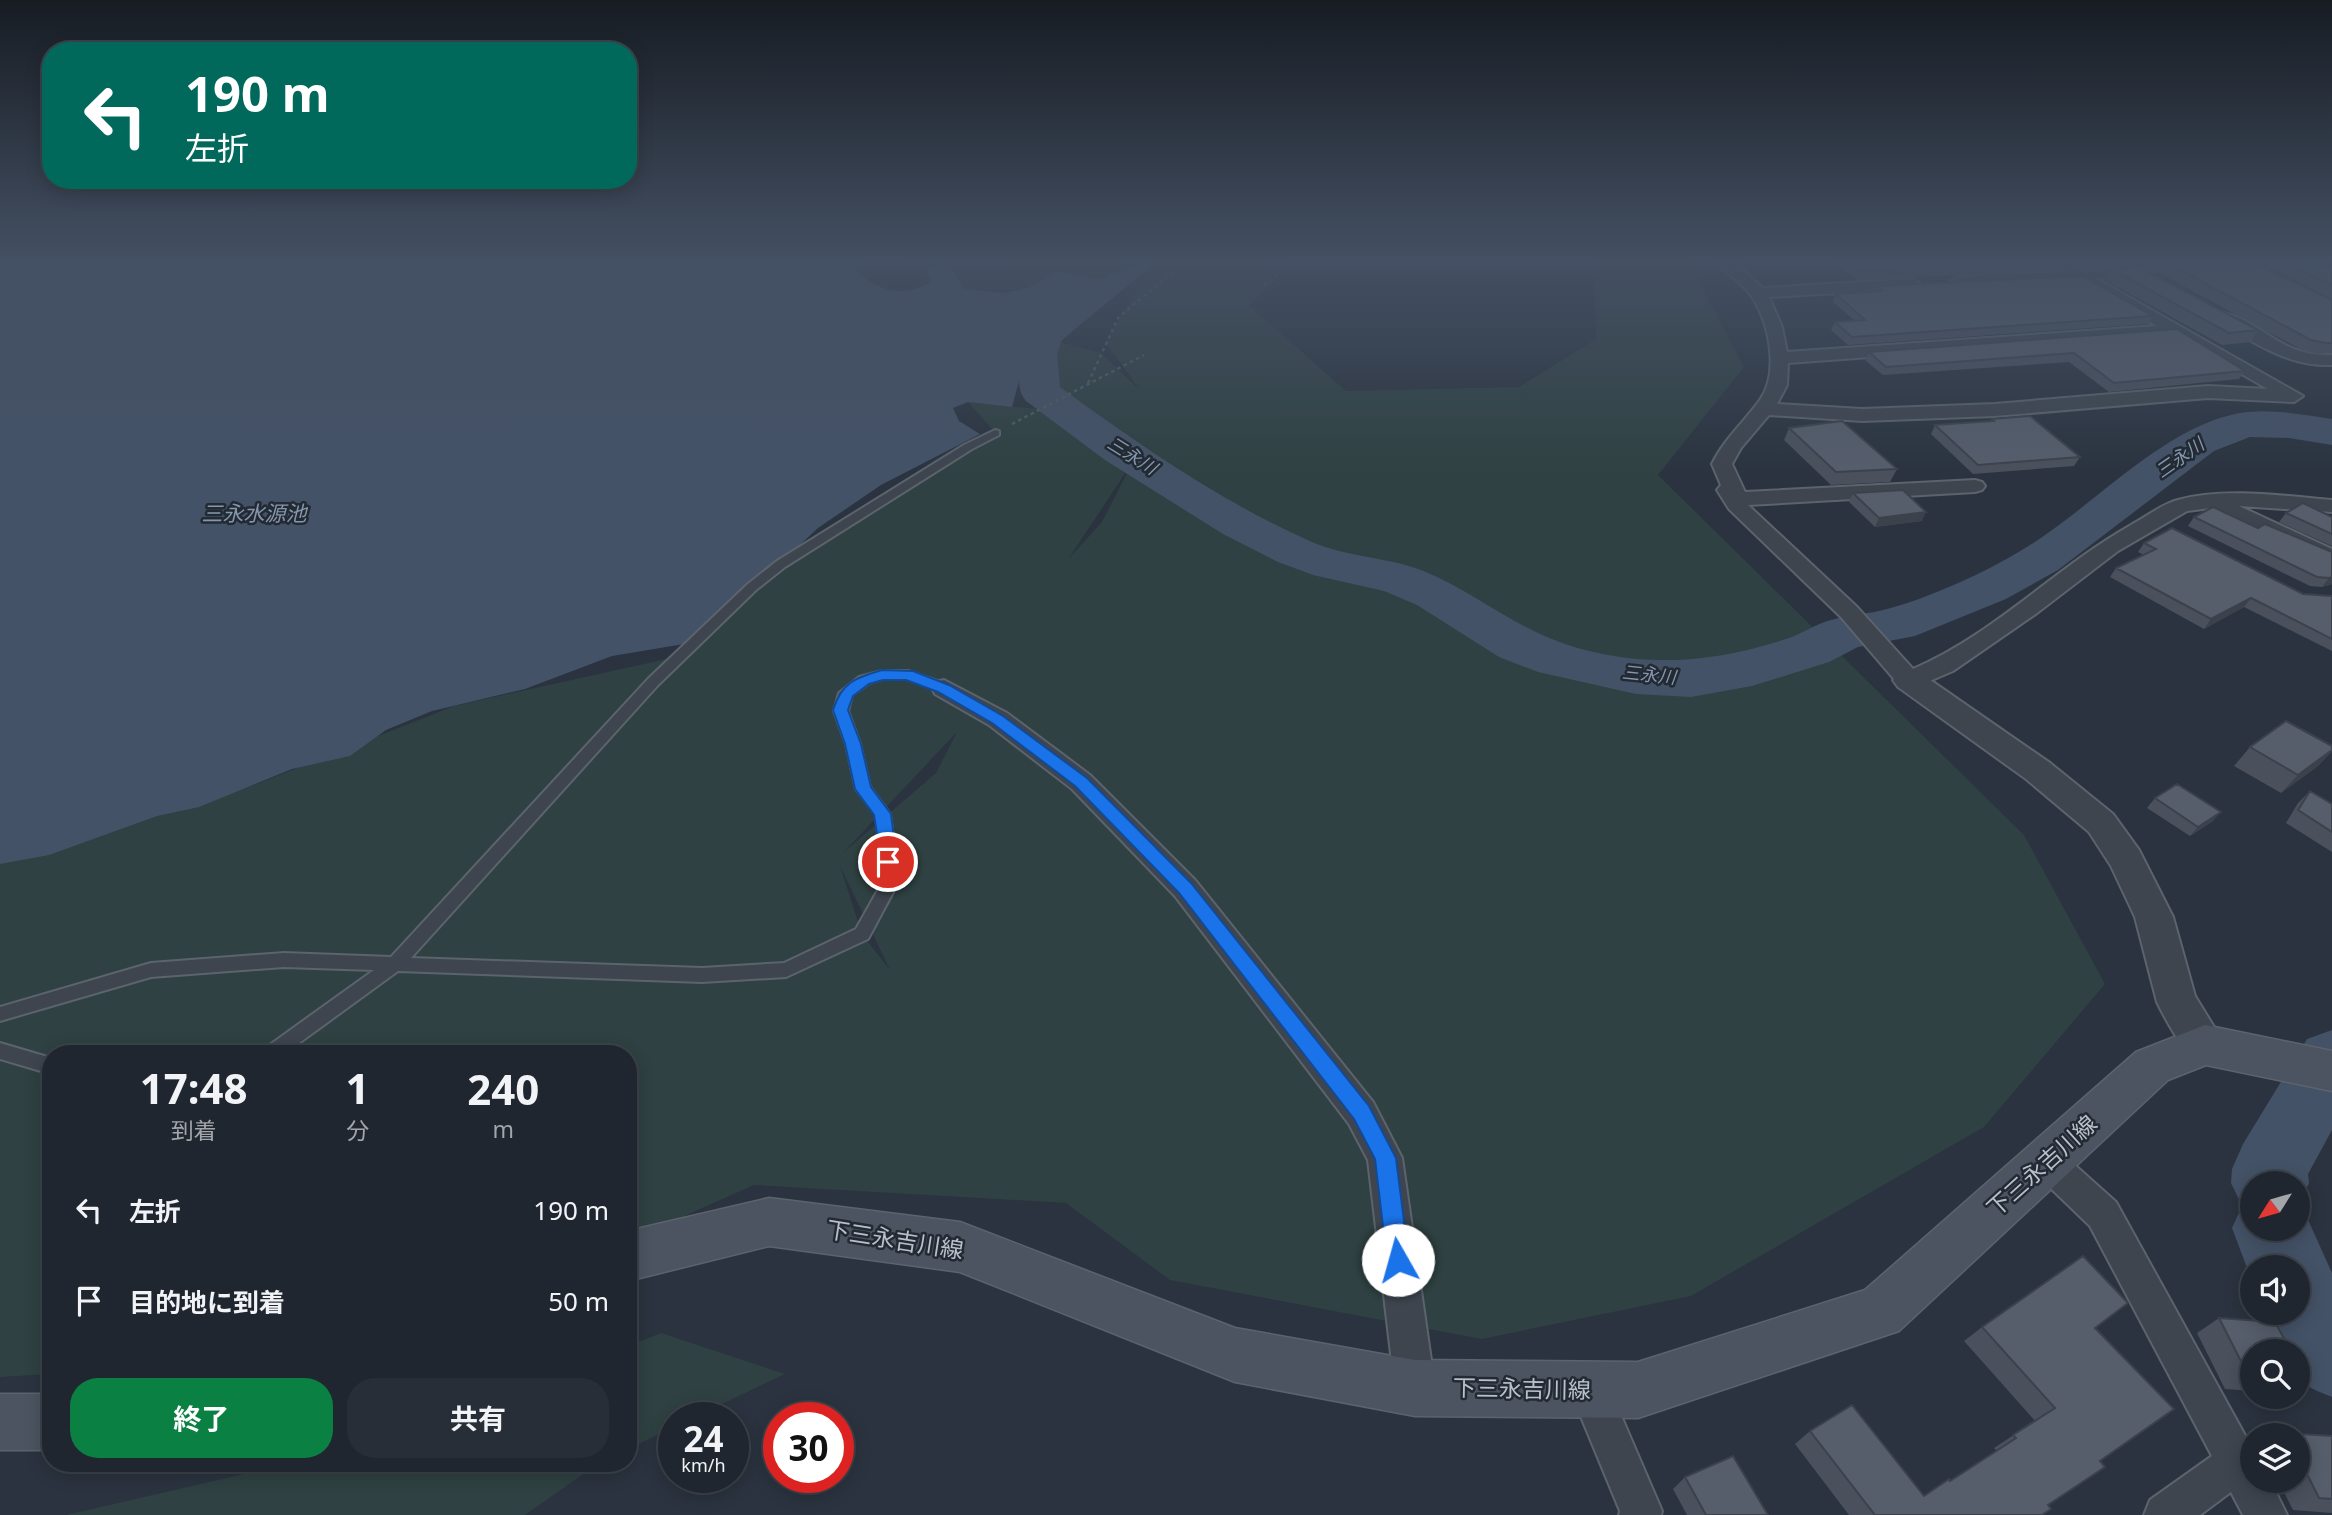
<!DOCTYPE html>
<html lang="ja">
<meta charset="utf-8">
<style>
:root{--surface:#20262f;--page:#282e37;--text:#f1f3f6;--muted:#a2a5aa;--line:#3d434b;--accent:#0b8043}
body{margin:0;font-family:"Noto Sans","Noto Sans JP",sans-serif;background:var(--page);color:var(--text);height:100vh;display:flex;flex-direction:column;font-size:26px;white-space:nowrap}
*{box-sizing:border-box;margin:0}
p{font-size:23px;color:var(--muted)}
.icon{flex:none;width:38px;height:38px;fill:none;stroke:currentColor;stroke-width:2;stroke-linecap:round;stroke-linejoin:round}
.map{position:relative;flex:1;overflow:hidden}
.side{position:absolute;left:42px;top:1045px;width:595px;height:427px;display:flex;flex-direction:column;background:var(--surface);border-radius:28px;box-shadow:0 4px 18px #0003,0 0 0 2px var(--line)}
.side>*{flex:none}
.top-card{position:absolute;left:42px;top:42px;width:595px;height:147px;border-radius:28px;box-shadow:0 4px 18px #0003,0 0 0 2px var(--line);background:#00695c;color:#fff;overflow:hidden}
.needle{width:46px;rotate:233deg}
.buttons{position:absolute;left:2240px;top:1171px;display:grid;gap:14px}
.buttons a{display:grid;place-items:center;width:70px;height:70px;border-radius:50%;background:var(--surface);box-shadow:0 4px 18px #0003,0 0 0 2px var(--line);font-size:35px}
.speed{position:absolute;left:658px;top:1402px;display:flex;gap:14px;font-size:35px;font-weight:700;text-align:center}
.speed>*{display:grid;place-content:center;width:91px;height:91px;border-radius:50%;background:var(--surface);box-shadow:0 4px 18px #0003,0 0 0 2px var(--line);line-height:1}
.speed small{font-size:18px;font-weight:400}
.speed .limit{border:10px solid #d22;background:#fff;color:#111}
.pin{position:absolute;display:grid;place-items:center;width:60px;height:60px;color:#fff;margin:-30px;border:4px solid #fff;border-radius:50%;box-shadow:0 2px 7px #0007}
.me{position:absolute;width:77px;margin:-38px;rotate:353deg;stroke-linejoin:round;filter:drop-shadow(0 0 5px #0008)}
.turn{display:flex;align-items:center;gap:24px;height:147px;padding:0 28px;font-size:32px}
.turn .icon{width:91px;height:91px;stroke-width:2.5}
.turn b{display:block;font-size:49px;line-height:60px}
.eta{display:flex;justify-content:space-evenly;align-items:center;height:119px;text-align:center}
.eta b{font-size:42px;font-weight:700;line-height:49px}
.primary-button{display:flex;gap:14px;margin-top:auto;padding:14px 28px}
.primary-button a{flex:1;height:80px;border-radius:28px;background:var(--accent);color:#fff;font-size:28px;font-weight:700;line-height:80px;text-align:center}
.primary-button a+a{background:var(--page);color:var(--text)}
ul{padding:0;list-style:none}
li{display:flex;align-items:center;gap:21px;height:91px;padding:0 28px}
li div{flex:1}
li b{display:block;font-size:26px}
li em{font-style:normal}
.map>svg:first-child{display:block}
.green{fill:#2f4142;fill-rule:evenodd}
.water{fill:#445267}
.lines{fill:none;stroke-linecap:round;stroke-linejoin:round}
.river{fill:#445267;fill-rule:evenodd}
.service-casing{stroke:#5b636c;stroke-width:4}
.minor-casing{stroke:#5b636c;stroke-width:4}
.tertiary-casing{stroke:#5b636c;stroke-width:4}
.secondary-casing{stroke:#5b636c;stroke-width:3}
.path{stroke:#4e5e61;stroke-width:2.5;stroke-dasharray:3.5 3.5;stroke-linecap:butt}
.service{fill:#3e454f;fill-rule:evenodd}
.minor{fill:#3e454f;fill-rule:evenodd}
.tertiary{fill:#3e454f;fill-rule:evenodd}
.secondary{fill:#4c5461;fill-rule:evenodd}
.wall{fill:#4a515d}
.shaded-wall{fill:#3c424c}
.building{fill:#565e6c;stroke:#3c424c;stroke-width:2}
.route{fill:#1a73e8;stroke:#114b97;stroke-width:2}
.labels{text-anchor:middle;stroke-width:5;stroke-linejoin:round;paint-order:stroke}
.far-water-label{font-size:18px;font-style:italic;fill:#8696ac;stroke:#222a34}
.water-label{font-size:21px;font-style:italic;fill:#8696ac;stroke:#222a34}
.near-street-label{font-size:23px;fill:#bac0c9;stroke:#222a34}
</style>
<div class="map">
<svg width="2332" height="1515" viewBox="0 0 2332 1515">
<rect width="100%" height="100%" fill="#2a333f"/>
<path class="green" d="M898 262H1289L1250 306 1346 391 1519 387 1596 339 1594 262H1689L1744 367 1658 475 2024 835 2105 984 1984 1127 1691 1296 1482 1339 1170 1280 1066 1203 754 1185 628 1241V1054H51V1374L0 1377V863L254 785 454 706 680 656 752 587 995 432 968 402 1039 409 1060 342 1101 353 1140 390 1105 342 1155 263 1101 279 1025 289H963L945 264 927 271ZM1131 465 1102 522 1069 558 1130 466ZM956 734 936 773 844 852 955 734ZM840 866 890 970 862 934Z
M661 1333 785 1374 694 1417 674 1418V1427L628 1449V1346Z
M292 1463H599L525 1515H66Z"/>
<path class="water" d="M0 262H860L854 270C880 291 901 299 931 282L927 271 945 263 954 272 963 289 1004 293 1025 289 1057 272 1101 279 1147 262H1156L1021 374 1012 407 968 402 953 408 959 421 980 434 881 485 818 528 696 642 612 656 525 689 432 711 386 730 350 756 292 769 199 807 157 816 49 855 0 864Z"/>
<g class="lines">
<path class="river" d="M1074 280 1087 283 1092 291 1065 331 1057 354 1060 387C1138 444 1223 503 1312 542 1347 557 1386 557 1421 570 1472 590 1513 627 1565 644 1642 669 1711 663 1786 639 1802 634 1815 624 1831 620 1849 615 1869 614 1887 609 1929 598 1984 573 2022 550 2091 510 2168 420 2248 412 2276 409 2305 415 2332 419V445L2289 438 2250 437 2214 451 2058 570 2006 599 1915 636 1858 647 1829 662 1752 686 1691 697 1636 694 1538 672 1499 657 1417 605 1384 591 1313 575 1278 562 1223 534 1105 460 1026 401C1019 392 1019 386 1019 375 1016 334 1038 315 1061 283Z
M2332 1030V1130L2308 1174 2309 1183 2300 1202 2332 1273V1397C2301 1384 2298 1386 2298 1351H2284L2264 1312H2298V1267H2252V1281L2232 1228 2242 1206 2231 1183 2232 1169 2243 1144 2307 1039ZM2252 1183H2298V1228H2252Z"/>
<g class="service-casing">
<path id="service" d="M995 430 999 431V435L972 449 785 567 756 590 658 685 411 958 702 968 784 963 856 929 883 881 876 815 856 789 846 744 834 711 839 693 859 677 882 671H908L949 685 951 688 944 692 907 679H882L869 683 852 695 848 711 860 744 870 787 890 814 899 881 868 939 786 977 702 982 398 971 284 1054H262L264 1049 374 970 284 967 151 977 0 1021V1007L151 963 284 953 391 957 648 679 748 584 777 561 964 445Z
M0 1043 51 1058V1074L0 1059Z"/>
</g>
<g class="minor-casing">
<path id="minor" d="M1718 262H1735L1762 288 1913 279 1921 284 1913 289 1769 297 1782 327 1787 352 2157 326 2078 281 1958 287 1950 282 1958 277 2062 272 2048 262H2068L2083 271 2148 262H2192L2184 267 2097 279 2303 396 2294 402 2208 398 1995 416 1862 421 1769 415 1741 448 1732 464 1745 492 1975 480 1982 482 1985 486 1982 490 1975 492 1748 505 1857 607 1913 669C1993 635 2055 568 2131 525 2146 517 2162 504 2178 500 2223 487 2285 496 2332 500V512L2239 506 2332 549V564L2211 508 2187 511 2118 551 2037 613 1953 671 1918 686 1909 688 1900 686 1841 617 1729 509 1717 490 1721 485 1712 464C1724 439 1745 421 1760 400 1780 372 1769 318 1749 293 1740 281 1727 274 1718 262ZM2173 335 2268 389 2208 386 1995 404 1862 409 1777 404 1787 385 1788 363Z
M2224 313C2265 323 2280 357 2332 355V365C2288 367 2254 342 2218 322L2215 318Z
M944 680 1007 713 1090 775 1195 880 1373 1102 1402 1158 1435 1388 1429 1402 1415 1408 1401 1402 1395 1388 1368 1160 1349 1124 1175 896 1072 789 989 725 935 694 932 688 935 682Z
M2047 1146 2059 1151 2116 1202 2252 1448V1480H2270L2287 1515H2243L2231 1492 2200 1515H2144L2150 1500 2212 1456 2090 1226 2035 1173 2030 1162 2035 1151Z
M1590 1370 1604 1376 1662 1511 1661 1515H1619L1620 1511 1570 1390 1576 1376Z"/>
</g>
<g class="tertiary-casing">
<path id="tertiary" d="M1909 670 1920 673 2050 763 2113 814 2139 850 2173 917 2195 996 2225 1045 2219 1058C2215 1059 2208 1063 2204 1062 2186 1060 2165 1018 2157 1002L2135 917 2111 866 2089 832 2026 779 1898 687 1893 680 1898 673Z"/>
</g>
<g class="secondary-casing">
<path id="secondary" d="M2205 1025 2332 1051V1091L2206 1065 2168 1080 1899 1331 1638 1418 1415 1416 1235 1382 960 1272 769 1246 628 1281V1231L769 1198 960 1222 1235 1328 1415 1360 1638 1362 1865 1290 2136 1052Z
M0 1394H51V1450H0Z"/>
</g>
<path class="path" d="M1264 285 1272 281 1286 262
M1088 383 1118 318 1181 265 1180 262
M1012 424 1144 355"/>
<use href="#service" class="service"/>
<use href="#minor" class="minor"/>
<use href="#tertiary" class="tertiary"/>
<use href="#secondary" class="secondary"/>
</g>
<path class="wall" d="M1834 262H2058L2054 270 1856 280Z
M2073 262H2121L2084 268Z
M2165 262 2332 300V353L2318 354 2304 351 2159 273Z
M2257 262H2318L2332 269V299Z
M2111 269 2258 330 2251 342 2222 345 2105 280Z
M1877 286 2153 316 2148 324 1848 345 1831 330 1835 322 1854 320 1833 302 1836 294 1875 291Z
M2177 329 2245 371 2239 379 2109 392 2069 362 1883 375 1865 360 1869 352Z
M1992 419 2080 457 2074 466 1973 474 1931 434 1935 425 1991 421Z
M1789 428 1897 469 1890 482 1831 485 1784 440Z
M1853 493 1922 521 1875 527 1849 502Z
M2286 513 2332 517V546L2279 522Z
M2194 517 2258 528 2332 552V584L2322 587 2310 586 2188 526Z
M2144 543 2303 594 2332 596V651L2244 607 2204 629 2110 577 2116 568 2144 555 2138 552Z
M2332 746V751L2318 766 2281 793 2234 766 2250 747Z
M2310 791 2332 804V852L2286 823 2298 803Z
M2155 798 2213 821 2190 836 2147 808Z
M2219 1318 2252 1351V1391L2225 1389 2197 1333Z
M1982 1327 2095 1328 2100 1461 2048 1505 2042 1515H1849L1795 1444 1810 1431 1924 1496 1950 1481 1997 1451 1994 1448 2035 1421 1964 1341Z
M2298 1364 2306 1380 2298 1385Z
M2286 1433 2332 1436V1513L2293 1510 2278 1480H2298V1435H2281Z
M1685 1477 1768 1515H1687L1673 1489Z"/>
<path class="shaded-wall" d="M2087 262H2121L2084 268Z
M1926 512 1922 521 1875 527 1879 518Z
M2332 577V584L2322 587 2329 578Z
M2251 598 2244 607 2204 629 2211 619Z
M2332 750 2318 766 2281 793 2298 775Z
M2221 812 2213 821 2190 836 2198 827Z"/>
<path class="building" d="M1850 262H2008L1860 270Z
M2165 262H2252L2332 300V343H2326L2311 340Z
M2285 262H2318L2332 269V285Z
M2137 266 2258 330 2229 333 2111 269Z
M2082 276 2153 316 1852 337 1835 322 1865 320 1836 294 1882 291 1877 286Z
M2177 329 2245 371 2114 383 2074 353 1886 367 1869 352Z
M2030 416 2080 457 1978 465 1935 425 1994 421 1992 419Z
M1842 421 1897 469 1836 472 1789 428Z
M1903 490 1926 512 1879 518 1853 493Z
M2303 503 2332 517V534L2286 513Z
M2213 507 2258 528 2265 524 2332 552V577L2329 578 2317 577 2194 517Z
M2172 528 2303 594 2332 596V639L2251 598 2211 619 2116 568 2156 549 2144 543Z
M2286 721 2332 746V750L2298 775 2250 747Z
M2177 784 2221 812 2198 827 2155 798Z
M2310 791 2332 804V832L2298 810Z
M2083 1256 2128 1303 2095 1328 2174 1409 2100 1461 2105 1467 2048 1505 2051 1509 2042 1515H1875L1810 1431 1852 1405 1924 1496 1949 1479 1950 1481 2016 1438 2013 1435 2055 1408 1982 1327Z
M2219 1318 2275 1322 2291 1351H2252V1376L2248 1375Z
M2298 1364 2306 1380 2298 1379Z
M2286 1433 2332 1436V1499L2319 1498 2298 1456V1435H2287Z
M1733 1456 1768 1515H1706L1685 1477Z"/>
<linearGradient id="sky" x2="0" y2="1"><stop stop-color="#171c23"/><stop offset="0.55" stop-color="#445063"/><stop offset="1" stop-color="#445063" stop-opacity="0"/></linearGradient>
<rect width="2332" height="474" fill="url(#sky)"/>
<path class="route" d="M882 670 913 671 949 685 1003 716 1087 778 1191 883 1369 1106 1396 1158 1409 1260 1406 1268 1398 1271 1390 1268 1387 1260 1375 1159 1354 1119 1179 893 1075 786 992 723 938 692 906 680H883L869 684 853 696 848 710 861 744 871 787 891 814 897 862 894 867H882L874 815 855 789 845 744 833 710C842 682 855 678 882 670Z"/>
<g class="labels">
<g class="far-water-label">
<text transform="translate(1132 456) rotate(32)" y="6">三永川</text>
<text transform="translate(2180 458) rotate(-35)" y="6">三永川</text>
<text transform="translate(1649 675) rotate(6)" y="6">三永川</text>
</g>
<g class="water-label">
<text x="254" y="521">三永水源池</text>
</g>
<g class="near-street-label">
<text transform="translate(2042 1166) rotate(-42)" y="8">下三永吉川線</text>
<text transform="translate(895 1240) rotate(9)" y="8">下三永吉川線</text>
<text transform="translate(1522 1389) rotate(1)" y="8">下三永吉川線</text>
</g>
</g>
</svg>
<div class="buttons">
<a><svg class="needle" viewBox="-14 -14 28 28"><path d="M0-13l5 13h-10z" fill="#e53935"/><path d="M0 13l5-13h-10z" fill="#a2a5aa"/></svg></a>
<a><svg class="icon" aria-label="sound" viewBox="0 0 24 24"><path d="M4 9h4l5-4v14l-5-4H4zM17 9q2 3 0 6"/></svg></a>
<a><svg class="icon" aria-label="search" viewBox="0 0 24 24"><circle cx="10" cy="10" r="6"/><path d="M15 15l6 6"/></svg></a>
<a><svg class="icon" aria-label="layers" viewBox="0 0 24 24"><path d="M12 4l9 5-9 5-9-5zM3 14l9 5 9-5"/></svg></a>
</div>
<div class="speed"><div>24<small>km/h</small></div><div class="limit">30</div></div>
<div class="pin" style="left:888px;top:862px;background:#d93025"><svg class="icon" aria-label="arrive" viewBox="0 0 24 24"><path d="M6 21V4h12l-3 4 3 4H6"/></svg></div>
<svg class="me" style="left:1398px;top:1260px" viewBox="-20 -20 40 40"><circle r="19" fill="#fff"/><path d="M0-13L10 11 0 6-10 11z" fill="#1a73e8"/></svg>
<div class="top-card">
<div class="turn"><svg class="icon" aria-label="left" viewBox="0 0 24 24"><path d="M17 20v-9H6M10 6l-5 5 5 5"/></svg><div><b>190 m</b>左折</div></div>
</div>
<section class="side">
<div class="eta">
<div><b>17:48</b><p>到着</p></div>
<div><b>1</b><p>分</p></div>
<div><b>240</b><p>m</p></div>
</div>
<ul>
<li><svg class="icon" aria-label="left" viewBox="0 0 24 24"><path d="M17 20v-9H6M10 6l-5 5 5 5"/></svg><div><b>左折</b></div><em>190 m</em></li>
<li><svg class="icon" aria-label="arrive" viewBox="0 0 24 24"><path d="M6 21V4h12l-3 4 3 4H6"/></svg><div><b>目的地に到着</b></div><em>50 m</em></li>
</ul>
<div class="primary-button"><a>終了</a><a>共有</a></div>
</section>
</div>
